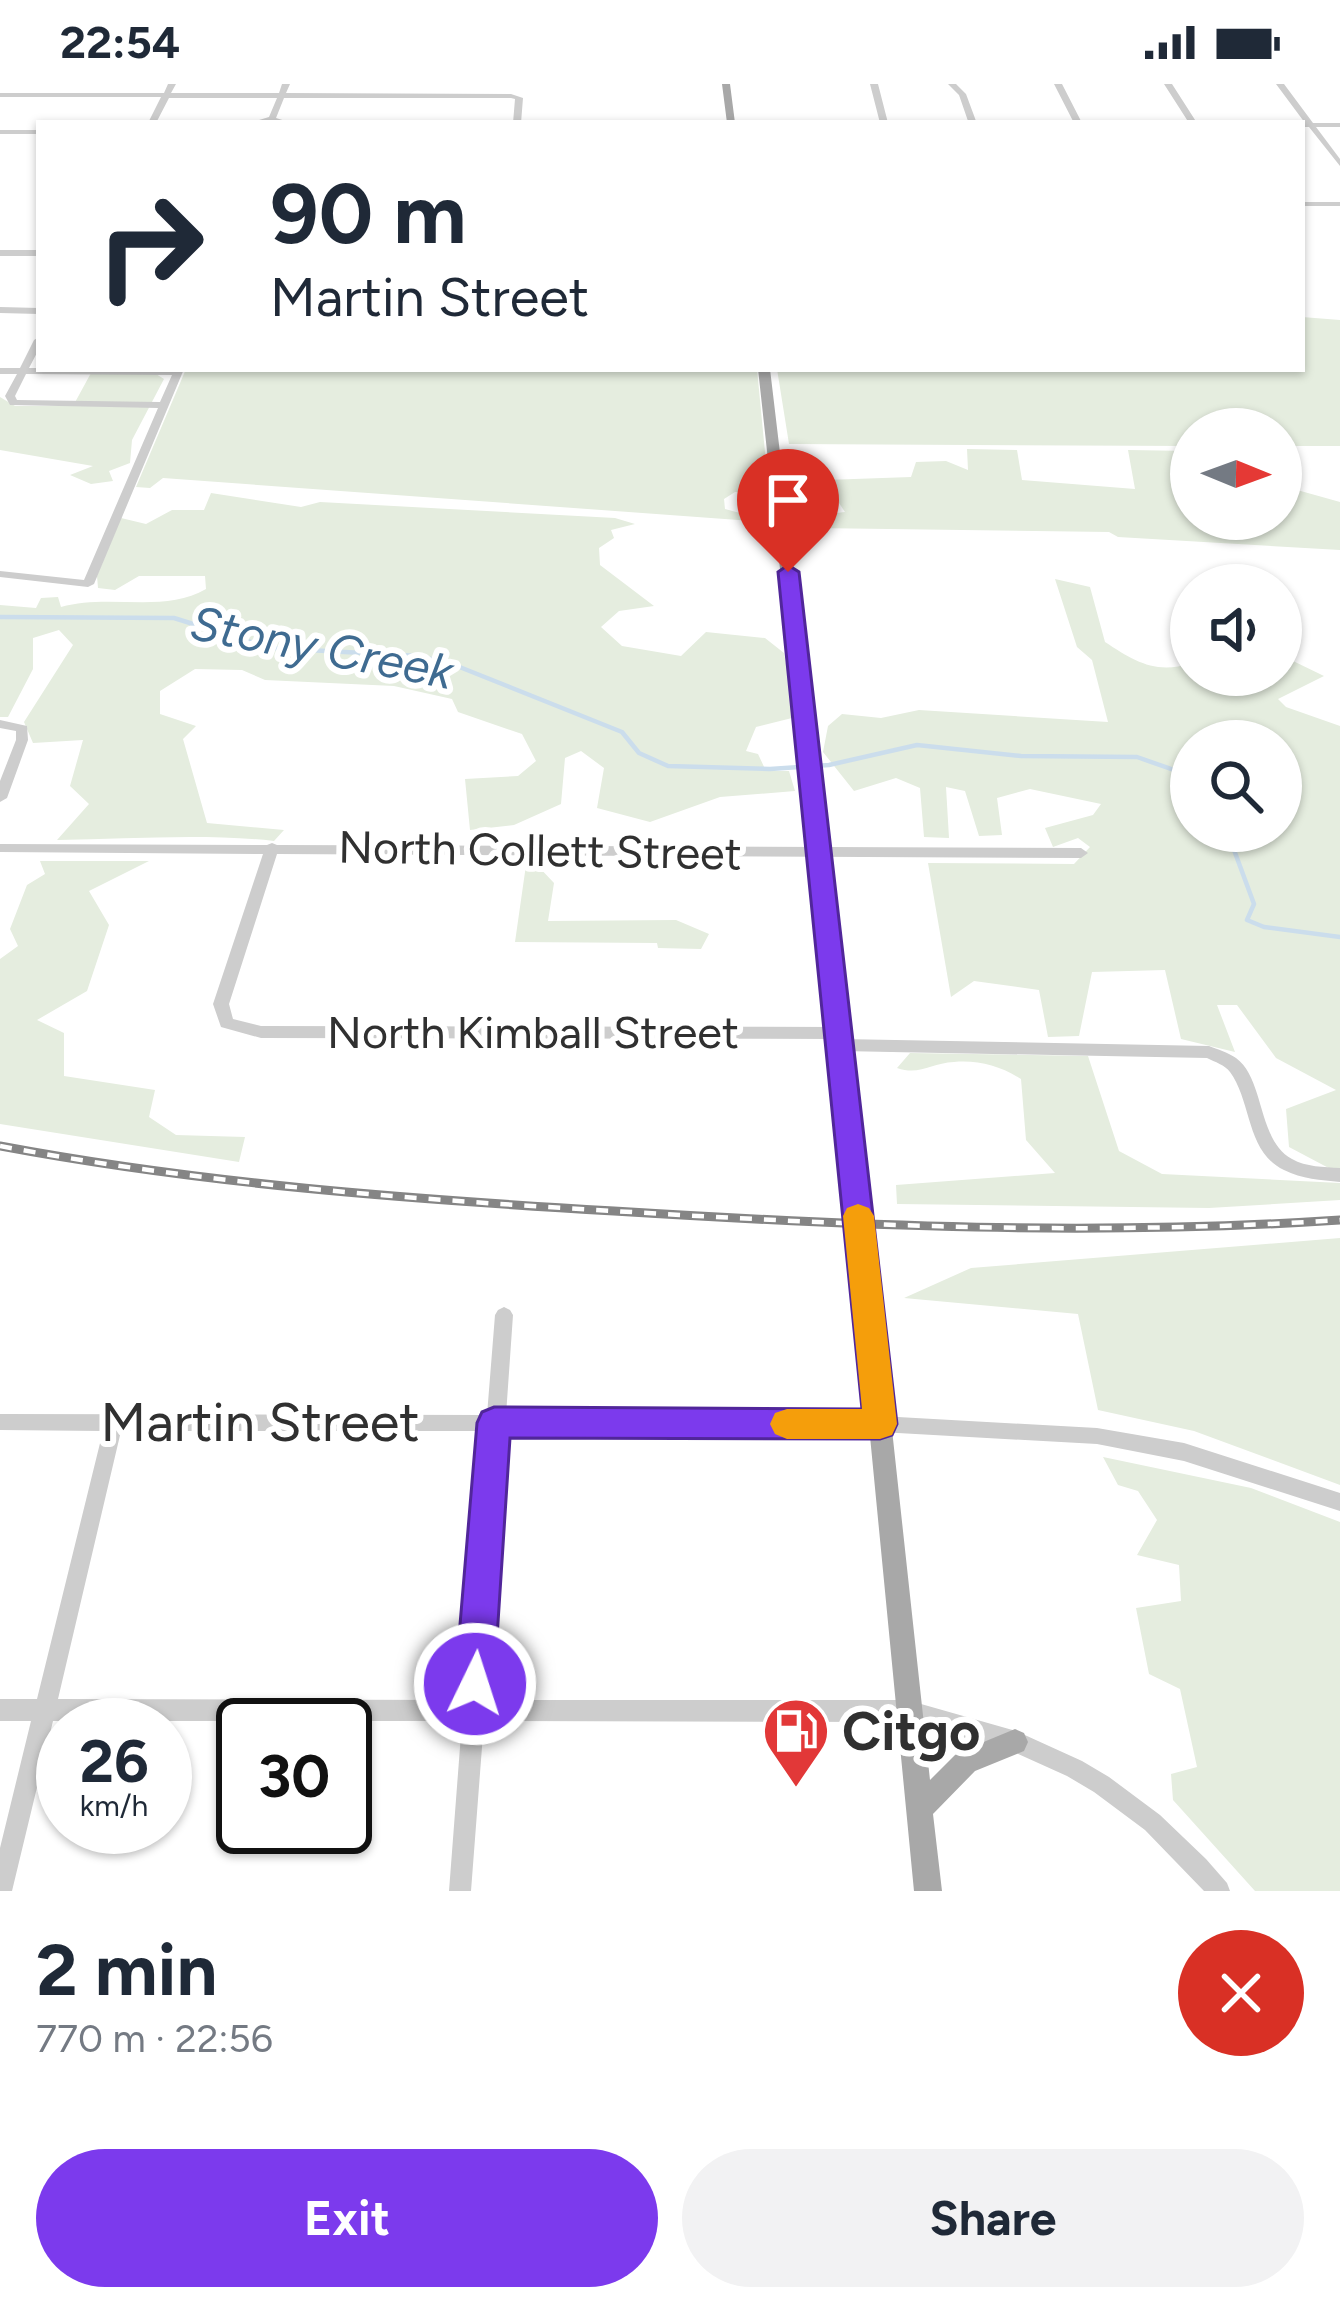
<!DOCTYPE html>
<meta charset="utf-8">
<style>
:root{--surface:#fff;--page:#f2f2f3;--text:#1f2937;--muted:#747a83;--accent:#7c3aed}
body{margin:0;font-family:Figtree,sans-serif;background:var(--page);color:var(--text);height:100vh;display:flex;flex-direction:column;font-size:45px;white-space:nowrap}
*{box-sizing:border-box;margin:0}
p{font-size:39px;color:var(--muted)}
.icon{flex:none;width:66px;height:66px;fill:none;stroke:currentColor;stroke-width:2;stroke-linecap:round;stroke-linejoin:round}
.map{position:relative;height:1807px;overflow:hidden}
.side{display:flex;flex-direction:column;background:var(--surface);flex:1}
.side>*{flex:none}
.banner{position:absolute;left:36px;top:36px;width:1269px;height:252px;border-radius:0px;box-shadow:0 3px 9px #0004;background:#fff;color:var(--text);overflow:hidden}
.needle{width:78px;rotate:91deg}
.tools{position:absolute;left:1170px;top:324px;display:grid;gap:24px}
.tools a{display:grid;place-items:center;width:132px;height:132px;border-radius:50%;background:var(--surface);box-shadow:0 3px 9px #0004;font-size:60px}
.speed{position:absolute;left:36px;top:1614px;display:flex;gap:24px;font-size:60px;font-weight:700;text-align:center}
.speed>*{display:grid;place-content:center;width:156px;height:156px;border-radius:50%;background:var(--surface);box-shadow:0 3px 9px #0004;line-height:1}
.speed small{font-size:30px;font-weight:400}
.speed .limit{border:6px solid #111;border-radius:18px;background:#fff;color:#111}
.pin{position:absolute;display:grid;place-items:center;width:102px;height:102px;color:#fff;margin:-123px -51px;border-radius:50% 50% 50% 0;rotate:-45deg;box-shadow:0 0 12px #0007}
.pin .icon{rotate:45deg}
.me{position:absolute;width:132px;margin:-66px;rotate:4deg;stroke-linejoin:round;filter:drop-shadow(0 0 9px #0008)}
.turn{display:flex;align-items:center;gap:42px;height:252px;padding:0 36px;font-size:54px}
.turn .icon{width:156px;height:156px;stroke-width:2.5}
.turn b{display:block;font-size:84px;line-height:102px}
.round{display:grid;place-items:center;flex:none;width:126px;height:126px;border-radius:63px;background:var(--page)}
.summary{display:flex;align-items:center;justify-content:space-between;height:204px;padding:0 36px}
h1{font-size:72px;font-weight:700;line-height:90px}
.primary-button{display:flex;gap:24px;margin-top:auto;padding:24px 36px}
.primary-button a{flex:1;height:138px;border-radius:72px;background:var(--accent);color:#fff;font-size:48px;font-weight:700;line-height:138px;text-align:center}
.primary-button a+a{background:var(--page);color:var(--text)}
.status{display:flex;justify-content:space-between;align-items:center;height:84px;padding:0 60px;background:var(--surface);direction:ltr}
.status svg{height:33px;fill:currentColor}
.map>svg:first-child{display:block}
.green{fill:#e5eddf;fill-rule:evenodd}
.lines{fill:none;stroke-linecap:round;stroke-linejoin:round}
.stream{stroke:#cbddec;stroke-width:4.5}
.minor{fill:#cdcdcd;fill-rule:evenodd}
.major{fill:#a8a8a8;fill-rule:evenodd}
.rail-casing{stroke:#858585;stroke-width:9}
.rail{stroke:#fff;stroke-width:4.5;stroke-dasharray:12;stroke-linecap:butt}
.route{fill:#7c3aed;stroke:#51269a;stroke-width:3}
.slow{fill:#f59e0b}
.labels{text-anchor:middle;stroke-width:12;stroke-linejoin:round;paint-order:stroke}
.street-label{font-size:45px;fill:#303030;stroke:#fff}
.water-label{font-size:48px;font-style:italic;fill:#3f6b91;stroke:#fff}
.near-street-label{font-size:54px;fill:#303030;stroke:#fff}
.near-poi-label{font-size:54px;font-weight:bold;fill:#303030;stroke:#fff;text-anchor:start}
</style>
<div class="status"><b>22:54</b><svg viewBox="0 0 49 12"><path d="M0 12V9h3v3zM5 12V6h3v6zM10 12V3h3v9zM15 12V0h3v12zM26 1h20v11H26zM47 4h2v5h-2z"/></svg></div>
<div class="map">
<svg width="1340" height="1807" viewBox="0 0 1340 1807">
<rect width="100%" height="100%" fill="#fff"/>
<path class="green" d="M1302 233 1340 236V362H1281V345H1191V362L789 360 777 285H1302Z
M186 285H757L769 410 735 408 724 415 725 425 751 432 752 437 163 394 150 404 136 403Z
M91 289 156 290 164 295 132 356 130 379 109 387 113 397 91 400 70 391 93 382 0 366V313L15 322H73Z
M967 365 1017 366 1022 396 1135 405 1128 366 1191 367V435H1281V391L1290 404 1340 418V466L1118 453 1109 448 814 444 803 439 811 432 845 428 839 419 800 405 797 397 911 393 916 378 946 377 968 386Z
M211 409 301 423 320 418 615 434 635 440 611 446 614 454 599 464 600 481 654 522 619 527 601 543 622 562 681 572 706 548 765 554 784 569 796 633 756 643 746 667 758 670 766 687H789L795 707 720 713 650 738 597 724 604 684 581 667 565 674 561 720 514 741 470 746 465 695 518 692 536 677 522 650 458 628 452 615 394 602 265 596 242 586 195 585 160 607V630L196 642 183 655 207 739 284 746 274 757C202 749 129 755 57 756L89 720 70 702 83 656 33 659 24 638 73 561 59 546 33 554V585L8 633H0V521L36 524 41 514 58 513 61 523C108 509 164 530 206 505L205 492H139L115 506 98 504 97 492 121 434 146 440 172 426H204Z
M1055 495 1090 503 1105 558C1134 577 1156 591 1191 579V591H1281V551L1291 576 1324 592 1278 615 1286 623 1340 642V1090L1289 1063 1286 1025 1336 1006 1276 974 1237 921H1217L1235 968 1181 955 1165 886 1092 888 1079 952 1048 953 1039 906 974 897 951 913 928 779 1074 780 1090 763 1078 754 1053 763 1045 744 1093 731 1101 720 1030 705 997 714 1002 751 979 752 965 707 946 703 949 754 924 753 920 704 896 694 854 707 823 668 828 642 842 630 881 634 919 626 1108 638 1092 576 1077 563ZM1191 657H1281V747H1191Z
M40 777H149L89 807 109 841 87 907 37 936 64 949V992L155 1006 149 1033 176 1051 245 1053 239 1078 0 1040V875L18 862 10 845 27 801 45 790Z
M526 781H537L554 799 548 837 676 836 709 850 701 865 658 864 657 859 515 858Z
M910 969 1088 972 1119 1067 1162 1090 1340 1099V1116L1209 1124 897 1120 896 1101 1055 1089 1026 1056 1021 995C1000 982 979 976 954 978 931 979 920 992 897 984Z
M1340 1154V1401L1194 1347 1098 1326 1078 1230 904 1214 971 1184Z
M1103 1373 1251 1404 1340 1438V1807H1255L1173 1716 1171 1690 1197 1683 1180 1605 1149 1590 1136 1524 1181 1517 1179 1481 1137 1471 1157 1436 1138 1407 1118 1401Z"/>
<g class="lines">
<path class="stream" d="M0 533 174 534 270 564 419 572 457 582 622 648 639 669 668 682 770 685 829 681 917 661 1021 672 1137 673 1191 692
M1227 747 1254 820 1247 836 1264 843 1340 853"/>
<path class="minor" d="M168 0H176L171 9H279L282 0H290L286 9 511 10 523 14 521 39H513L515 15 511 14H284L276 34 292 39H249L269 33 277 14H169L156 39H148L161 13H0V9H164Z
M870 0H878L888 39H880Z
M948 0H956L966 10 976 37H1006L1010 39H904L908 37H968L959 11Z
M1054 0H1062L1082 39H1074Z
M1164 0H1172L1197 39H1189Z
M1276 0H1284L1313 39H1340V43H1316L1340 75V82L1309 43H1302V39H1305Z
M611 37H698L702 39H607Z
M0 46H39V50H0Z
M1302 118H1340V122H1302Z
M0 166H39V172H0Z
M0 223 39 224V230L0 229Z
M39 253V265L29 284 184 285 94 500 88 503 0 493V487L84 496 158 324 10 321 5 312 17 290H0V284H20L34 256ZM26 290 172 291 160 318 17 316 15 312Z
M0 636 27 642 28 656 7 714 0 718V697L16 656V647L0 644Z
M272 759 277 761 1081 764 1088 769 1081 774 277 770 229 920 233 935 261 942 840 943 848 949 840 955 261 954 221 943 213 920 263 770 0 768V760L267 761Z
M841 955 1209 962C1217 965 1229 969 1236 974 1265 995 1257 1056 1292 1075 1306 1083 1324 1083 1340 1084V1098C1321 1096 1302 1095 1284 1086 1246 1068 1252 1018 1230 988 1225 981 1215 978 1207 974L841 967 836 965 833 961 836 957Z
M504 1223 510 1226 513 1231 506 1331 880 1332 1097 1344 1184 1359 1340 1409V1427L1184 1377 1097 1360 880 1348 505 1347 485 1616H907L1016 1647 1082 1677 1109 1693 1160 1731 1206 1775 1227 1799 1230 1807H1204L1145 1746 1094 1708 1067 1692 1016 1669 907 1638 484 1637 471 1807H449L462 1637H53L12 1807H0V1764L31 1637H0V1615H37L103 1347 0 1346V1330L487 1331 495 1231 498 1226ZM121 1347H486L464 1616 58 1615Z"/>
<path class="major" d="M722 0H730L735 39H727Z
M758 285H770L849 949 930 1696 957 1669 1015 1645 1024 1649 1028 1658 1024 1667 975 1687 933 1730 942 1807H914L831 949Z"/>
<g class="rail-casing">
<path id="rail" d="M0 1062C203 1100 408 1115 614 1127 856 1142 1097 1152 1340 1136"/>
</g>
<use href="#rail" class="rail"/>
</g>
<path class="route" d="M788 481 799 488 897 1340 892 1351 880 1355 510 1354 494 1600 488 1614 475 1620 461 1614 455 1600 477 1339 482 1328 494 1323 862 1325 778 488Z"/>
<path class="slow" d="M858 1120 869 1124 874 1132 897 1340 892 1351 880 1355H787L775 1350 770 1340 775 1329 787 1325H862L843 1132 847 1124Z"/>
<defs>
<g id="fuel-pin" transform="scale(3.45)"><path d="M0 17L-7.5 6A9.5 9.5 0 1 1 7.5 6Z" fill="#e23838" stroke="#fff"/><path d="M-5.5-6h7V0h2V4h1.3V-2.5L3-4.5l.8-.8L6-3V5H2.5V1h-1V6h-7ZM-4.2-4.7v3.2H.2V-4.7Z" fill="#fff"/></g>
</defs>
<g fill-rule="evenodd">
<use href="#fuel-pin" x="796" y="1647"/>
</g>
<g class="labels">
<g class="street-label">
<text transform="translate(540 766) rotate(1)" y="16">North Collett Street</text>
<text x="533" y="964">North Kimball Street</text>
</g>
<g class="water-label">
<text transform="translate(322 563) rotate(11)" y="17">Stony Creek</text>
</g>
<g class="near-street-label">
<text x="260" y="1357">Martin Street</text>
</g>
<g class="near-poi-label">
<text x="842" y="1666">Citgo</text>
</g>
</g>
</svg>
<div class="tools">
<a><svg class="needle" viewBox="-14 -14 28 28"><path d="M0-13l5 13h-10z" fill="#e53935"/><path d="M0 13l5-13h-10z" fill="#747a83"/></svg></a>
<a><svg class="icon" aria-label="sound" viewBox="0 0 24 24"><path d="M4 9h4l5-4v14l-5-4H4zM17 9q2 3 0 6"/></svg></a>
<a><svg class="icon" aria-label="search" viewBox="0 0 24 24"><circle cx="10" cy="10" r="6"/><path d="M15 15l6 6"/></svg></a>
</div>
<div class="speed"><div>26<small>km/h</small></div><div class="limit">30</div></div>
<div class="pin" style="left:788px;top:488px;background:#d93025"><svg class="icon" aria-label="arrive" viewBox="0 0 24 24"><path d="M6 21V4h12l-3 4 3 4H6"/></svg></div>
<svg class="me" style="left:475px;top:1600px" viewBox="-20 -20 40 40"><circle r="17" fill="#7c3aed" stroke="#fff" stroke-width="3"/><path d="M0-11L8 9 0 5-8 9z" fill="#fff"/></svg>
<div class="banner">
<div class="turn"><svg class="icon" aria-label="right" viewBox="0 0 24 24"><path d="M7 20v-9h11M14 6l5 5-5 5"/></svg><div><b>90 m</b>Martin Street</div></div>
</div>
</div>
<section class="side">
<div class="summary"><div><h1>2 min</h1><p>770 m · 22:56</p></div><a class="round" style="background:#d93025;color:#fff"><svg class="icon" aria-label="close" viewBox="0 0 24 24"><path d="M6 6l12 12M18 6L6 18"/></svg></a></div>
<div class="primary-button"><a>Exit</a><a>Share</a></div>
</section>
